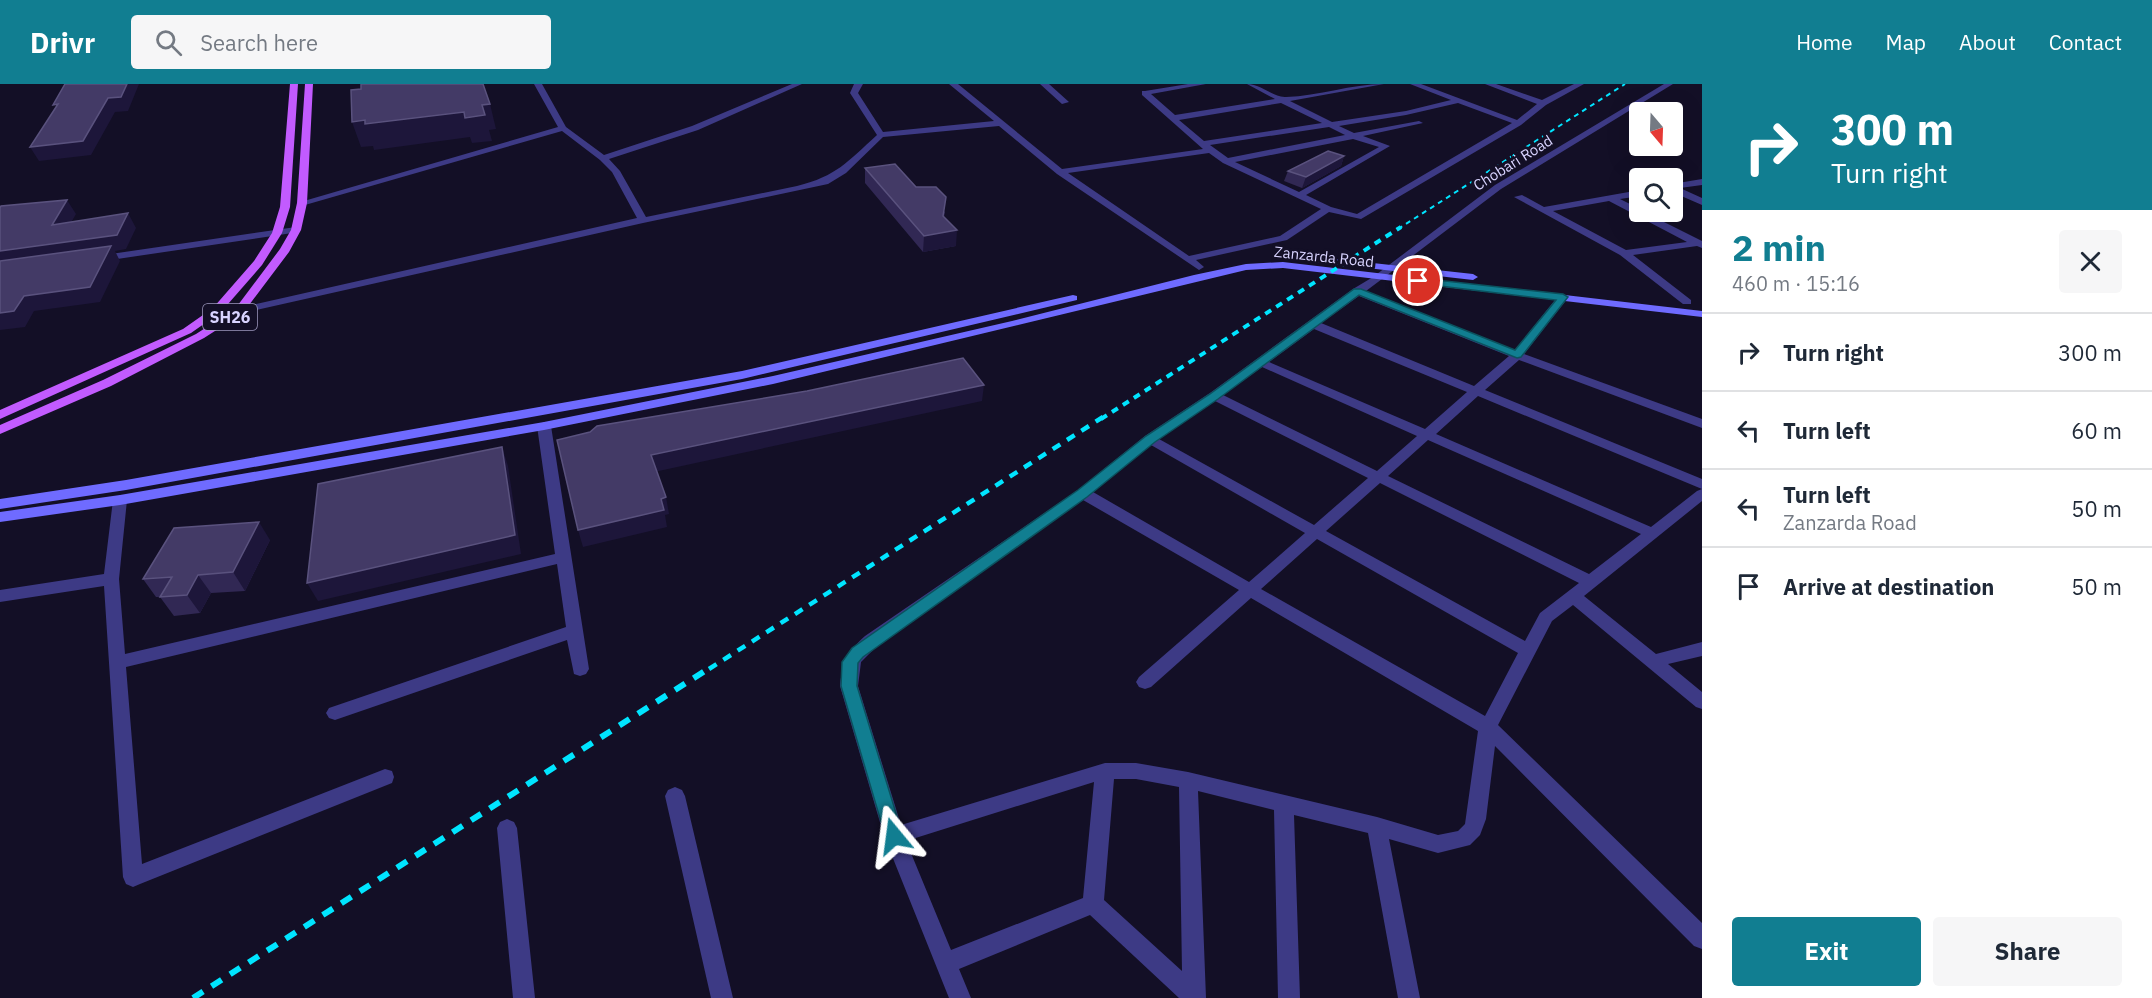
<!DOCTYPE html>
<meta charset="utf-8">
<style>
:root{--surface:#fff;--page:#f6f6f7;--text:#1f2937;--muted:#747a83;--line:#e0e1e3;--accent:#117e91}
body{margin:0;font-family:"IBM Plex Sans",sans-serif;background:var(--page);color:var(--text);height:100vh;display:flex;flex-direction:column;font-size:22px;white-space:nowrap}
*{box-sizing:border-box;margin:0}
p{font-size:20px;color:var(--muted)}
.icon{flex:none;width:33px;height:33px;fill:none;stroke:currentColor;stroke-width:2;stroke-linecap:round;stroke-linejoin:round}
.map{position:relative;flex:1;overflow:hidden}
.panel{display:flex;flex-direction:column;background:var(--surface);width:450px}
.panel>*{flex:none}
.guide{background:#117e91;color:#fff;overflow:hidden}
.needle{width:39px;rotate:161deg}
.tools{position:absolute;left:1629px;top:18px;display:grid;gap:12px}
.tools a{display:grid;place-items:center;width:54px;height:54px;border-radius:6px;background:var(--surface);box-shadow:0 6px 24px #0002;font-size:30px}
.pin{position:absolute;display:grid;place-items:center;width:51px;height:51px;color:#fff;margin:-26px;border:3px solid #fff;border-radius:50%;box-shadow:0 2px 6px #0007}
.me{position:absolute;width:66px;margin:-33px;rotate:344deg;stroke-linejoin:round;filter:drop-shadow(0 0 4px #0008)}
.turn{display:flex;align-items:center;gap:21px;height:126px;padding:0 30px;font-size:27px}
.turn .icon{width:78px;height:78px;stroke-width:2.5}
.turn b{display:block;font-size:42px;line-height:51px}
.round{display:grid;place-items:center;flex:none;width:63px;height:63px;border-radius:6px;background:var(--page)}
.overview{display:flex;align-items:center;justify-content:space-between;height:102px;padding:0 30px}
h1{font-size:36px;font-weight:800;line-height:45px;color:var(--accent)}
.primary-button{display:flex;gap:12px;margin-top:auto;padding:12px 30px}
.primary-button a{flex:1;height:69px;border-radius:6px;background:var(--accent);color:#fff;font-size:24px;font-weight:800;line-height:69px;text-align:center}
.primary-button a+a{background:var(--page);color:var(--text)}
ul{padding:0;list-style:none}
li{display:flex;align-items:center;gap:18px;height:78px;padding:0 30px;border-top:2px solid var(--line)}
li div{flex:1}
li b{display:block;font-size:22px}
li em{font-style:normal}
header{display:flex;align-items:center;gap:36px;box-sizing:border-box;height:84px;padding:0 30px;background:var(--accent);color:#fff}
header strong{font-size:28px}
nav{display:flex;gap:33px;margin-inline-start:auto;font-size:21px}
.search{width:420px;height:54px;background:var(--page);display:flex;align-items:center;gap:15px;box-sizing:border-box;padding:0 21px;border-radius:6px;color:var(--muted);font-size:22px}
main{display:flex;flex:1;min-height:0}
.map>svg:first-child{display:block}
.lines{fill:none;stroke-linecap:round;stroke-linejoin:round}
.minor{fill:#3d3a85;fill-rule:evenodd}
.tertiary{fill:#3d3a85;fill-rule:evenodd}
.secondary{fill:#6f6bff;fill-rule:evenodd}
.primary{fill:#c25bff;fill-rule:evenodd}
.rail-far3{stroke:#00e5ff;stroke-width:2;stroke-dasharray:5 4.5;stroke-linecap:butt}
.rail-far2{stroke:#00e5ff;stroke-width:4;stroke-dasharray:7 6;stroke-linecap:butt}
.rail-far1{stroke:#00e5ff;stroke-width:4.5;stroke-dasharray:9 8;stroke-linecap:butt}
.rail{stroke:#00e5ff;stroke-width:6;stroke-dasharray:12 10;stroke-linecap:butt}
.wall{fill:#312854}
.shaded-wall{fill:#1d163a}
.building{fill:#433a66;stroke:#5a527e;stroke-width:1.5}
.route{fill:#117e91;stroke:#0b525e;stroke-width:1.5}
.labels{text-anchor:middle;stroke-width:6;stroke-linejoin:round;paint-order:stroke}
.far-street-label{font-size:15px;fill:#d9d4ff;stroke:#130f26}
.shield{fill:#130f26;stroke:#9e99be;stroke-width:1.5}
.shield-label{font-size:16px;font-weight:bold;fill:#d9d4ff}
</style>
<header>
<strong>Drivr</strong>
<div class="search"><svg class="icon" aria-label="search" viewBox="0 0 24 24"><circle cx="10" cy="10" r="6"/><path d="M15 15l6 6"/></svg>Search here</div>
<nav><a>Home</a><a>Map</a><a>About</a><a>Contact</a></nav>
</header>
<main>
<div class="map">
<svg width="1702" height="914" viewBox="0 0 1702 914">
<rect width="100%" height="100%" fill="#130f26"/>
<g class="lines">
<path class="minor" d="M534 0H542L566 43 604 71 692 42 792 0H802L698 46 609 75 620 87 646 133 797 102C837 92 847 78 877 51L850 9 854 0H863L858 9 883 48 994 37 949 0H958L1062 85 1203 65 1142 11V7H1145L1188 0H1206L1151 10 1175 31 1275 15 1247 0C1262 0 1273 14 1286 13 1319 12 1351 0 1384 0L1290 17 1332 38 1406 27 1451 16 1410 0H1421L1517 36 1537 20 1485 0H1496L1542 16 1574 0H1584L1546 21 1521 41 1361 135 1329 128 1287 156 1196 176 1204 183 1199 186 1057 90 999 42 883 53 846 89 828 100 643 139 239 230 208 231V227L212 226 239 224 637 134 612 88 600 76 562 47 305 121 297 119 558 43ZM1281 19 1322 39 1204 57 1179 36ZM1458 19 1512 39 1357 130 1331 123 1306 111 1390 62 1363 52 1423 39 1419 37 1354 49 1339 42 1406 31ZM1329 43 1345 51 1228 74 1210 61ZM1353 55 1379 63 1299 108 1235 78ZM1209 69 1223 79 1321 125 1280 152 1189 172 1068 89Z
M1040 0H1049L1069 18 1062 20Z
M1702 95V101L1680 104 1702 114V121L1672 108V100Z
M1640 106V112L1620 115 1640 125V128H1644L1702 157V164L1697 162 1633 171 1691 216V220H1683L1620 171 1514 113 1522 111 1544 123ZM1609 117 1687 158 1626 166 1553 127Z
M296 143 299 144V148L97 178 92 175 97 172Z
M1378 190 1383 193 1382 195 1366 207 1515 266 1559 211H1567V215L1524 270 1702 335V344L1519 276 1485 306 1702 395V405L1478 312 1436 350 1651 443 1697 407 1702 405V417L1584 512 1656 570 1702 558V572L1668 580 1702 608V625L1696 623 1573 521 1552 537 1498 641 1702 839V865L1694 862 1495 662 1486 735 1480 751 1470 761 1438 769 1389 755 1420 914H1398L1368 749 1294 731 1300 914H1278L1274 726 1198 707 1206 914H1179L1090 831 959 885 971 914H949L884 752 840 602C842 580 848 567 865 552L1078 406 1145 352 1210 309 1353 205ZM1359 212 1509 272 1474 302 1321 239ZM1314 245 1467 308 1425 345 1269 278ZM1262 283 1417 352 1377 387 1223 311ZM1215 317 1368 394 1314 441 1159 355ZM1428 356 1641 450 1589 490 1388 392ZM1151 361 1305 449 1249 498 1093 408ZM1380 399 1579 499 1540 529 1525 557 1326 447ZM1083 416 1239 506 1139 593 1136 598 1139 603 1145 605 1151 603 1251 514 1478 647 1465 740 1458 747 1438 751 1377 733 1188 688 1136 679H1105L901 741 858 602 861 578 877 562ZM1317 455 1518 569 1485 632 1261 505ZM1114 695H1136L1179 703 1182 887 1104 816ZM1094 698 1083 814 951 866 906 757Z
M544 338 551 342 589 585 586 590 580 592 574 590 567 556 335 636 329 634 326 629 329 624 566 543 557 480 126 583 142 780 385 685 392 687 394 693 392 699 140 800 133 803 126 800 123 793 104 502 0 518V506L104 490 113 416 120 411 127 416 119 495 125 570 555 470 537 342Z
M675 703 682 706 685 712 733 914H711L665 712 668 706Z
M507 735 514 738 517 744 535 914H513L497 744 500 738Z"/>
<path class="tertiary" d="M1664 0H1673L1501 105 1382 195 1378 196 1373 193 1495 101Z"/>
<path class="secondary" d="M1318 173 1473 190 1478 193 1473 196 1314 178 1313 176Z
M1283 178 1702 227V233L1283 184 1246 186 773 300 544 346 120 421 0 438V428L120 411 544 338 773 292 1012 237 1194 191 1246 180Z
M1073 211 1077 212V216L742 295 126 406 0 425V415L126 396 742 287Z"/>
<path class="primary" d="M290 0H298L290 123 282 149 262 181 221 228 191 249 0 335V326L183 245 213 224 254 177 272 149 280 123Z
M305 0H313L307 119 301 146 289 168 243 229 204 254 111 302 0 350V341L103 296 196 250 235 225 280 165 291 146 297 119Z"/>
<path class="rail-far3" d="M1398 145 1625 0"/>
<path class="rail-far2" d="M1101 335 1401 143"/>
<path class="rail-far1" d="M709 585 1103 333"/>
<path class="rail" d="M193 914 711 583"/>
</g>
<path class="wall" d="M1344 72 1341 82 1302 104 1284 97 1288 87Z
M865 84 916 103 945 128 944 133 956 162 923 168 865 99Z
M270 456 245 507 211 509 200 529 174 532 160 513H156L143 495Z"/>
<path class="shaded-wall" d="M127 0H139L128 27 115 28 91 71 39 77 30 63 108 14Z
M490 20 496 45 489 46 492 57 472 59 470 53 374 66 373 62 361 63 352 38Z
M1344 72 1341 82 1302 104 1306 93Z
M67 116 76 130 61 156 52 141Z
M128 129 136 144 126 165 115 167 120 177 100 218 34 227 25 243 0 246V167Z
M957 146 956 162 923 168 924 152Z
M984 301 982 317 654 388 651 371Z
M502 363 508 382 521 470 318 517 307 499Z
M666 413 669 430 665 431 667 443 583 463 578 446 661 415Z
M259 438 270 456 245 507 233 488Z
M198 491 211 509 200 529 187 511Z"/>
<path class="building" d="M65 0H127L121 13 108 14 83 57 30 63 58 20 53 21Z
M361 0H483L490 20 482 21 485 31 465 34 464 28 365 40V36L352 38 351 6 361 5Z
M1328 67 1344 72 1306 93 1288 87Z
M895 80 916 103H936L946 113 943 132 957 146 924 152 865 84Z
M67 116 52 141 128 129 117 151 0 167V124L1 122Z
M111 162 90 203 24 212 14 227 0 229V177Z
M963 274 984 301 651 371 666 413 661 415 664 426 578 446 557 356 590 348 597 342 807 307Z
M502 363 515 451 307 499 318 400Z
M259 438 233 488 198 491 187 511 160 513 172 493 143 495 174 444Z"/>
<path class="route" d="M1418 194 1563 210 1568 213 1521 273 1517 274 1359 211 1218 315 1155 358 1087 413 863 573 858 579 857 602 903 752 900 758 894 761 887 758 841 602 842 578 852 564 1078 406 1146 352 1210 310 1354 205H1361L1515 266 1556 216 1415 199V195Z"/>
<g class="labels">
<g class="far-street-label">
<text transform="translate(1513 79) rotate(-32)" y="5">Chobari Road</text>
<text transform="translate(1324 173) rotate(6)" y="5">Zanzarda Road</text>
</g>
<rect class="shield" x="203" y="220" width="54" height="26" rx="4.5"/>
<g class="shield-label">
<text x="230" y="239">SH26</text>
</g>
</g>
</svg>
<div class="tools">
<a><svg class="needle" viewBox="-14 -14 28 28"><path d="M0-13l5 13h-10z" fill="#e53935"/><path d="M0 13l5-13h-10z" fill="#747a83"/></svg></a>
<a><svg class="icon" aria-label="search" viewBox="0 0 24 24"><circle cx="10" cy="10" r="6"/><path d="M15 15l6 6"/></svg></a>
</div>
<div class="pin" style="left:1418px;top:197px;background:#d93025"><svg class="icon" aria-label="arrive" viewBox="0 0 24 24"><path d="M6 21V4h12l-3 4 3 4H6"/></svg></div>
<svg class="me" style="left:894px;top:752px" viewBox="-20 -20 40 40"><path d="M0-17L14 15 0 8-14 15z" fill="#117e91" stroke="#fff" stroke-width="4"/></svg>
</div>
<section class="panel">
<div class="guide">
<div class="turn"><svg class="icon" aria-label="right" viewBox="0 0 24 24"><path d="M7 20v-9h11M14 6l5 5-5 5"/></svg><div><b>300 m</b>Turn right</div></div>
</div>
<div class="overview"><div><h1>2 min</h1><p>460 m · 15:16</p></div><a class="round"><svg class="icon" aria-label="close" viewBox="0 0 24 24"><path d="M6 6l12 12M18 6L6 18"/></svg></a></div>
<ul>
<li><svg class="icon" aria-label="right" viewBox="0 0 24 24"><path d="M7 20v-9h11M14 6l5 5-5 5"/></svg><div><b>Turn right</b></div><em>300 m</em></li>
<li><svg class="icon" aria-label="left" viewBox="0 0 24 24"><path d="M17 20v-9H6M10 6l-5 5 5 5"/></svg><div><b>Turn left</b></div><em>60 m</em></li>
<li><svg class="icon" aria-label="left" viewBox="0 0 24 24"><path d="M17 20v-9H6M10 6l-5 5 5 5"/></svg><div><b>Turn left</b><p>Zanzarda Road</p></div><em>50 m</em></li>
<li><svg class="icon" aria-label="arrive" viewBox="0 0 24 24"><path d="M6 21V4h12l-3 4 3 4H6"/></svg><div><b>Arrive at destination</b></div><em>50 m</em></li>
</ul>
<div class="primary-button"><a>Exit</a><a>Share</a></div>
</section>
</main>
